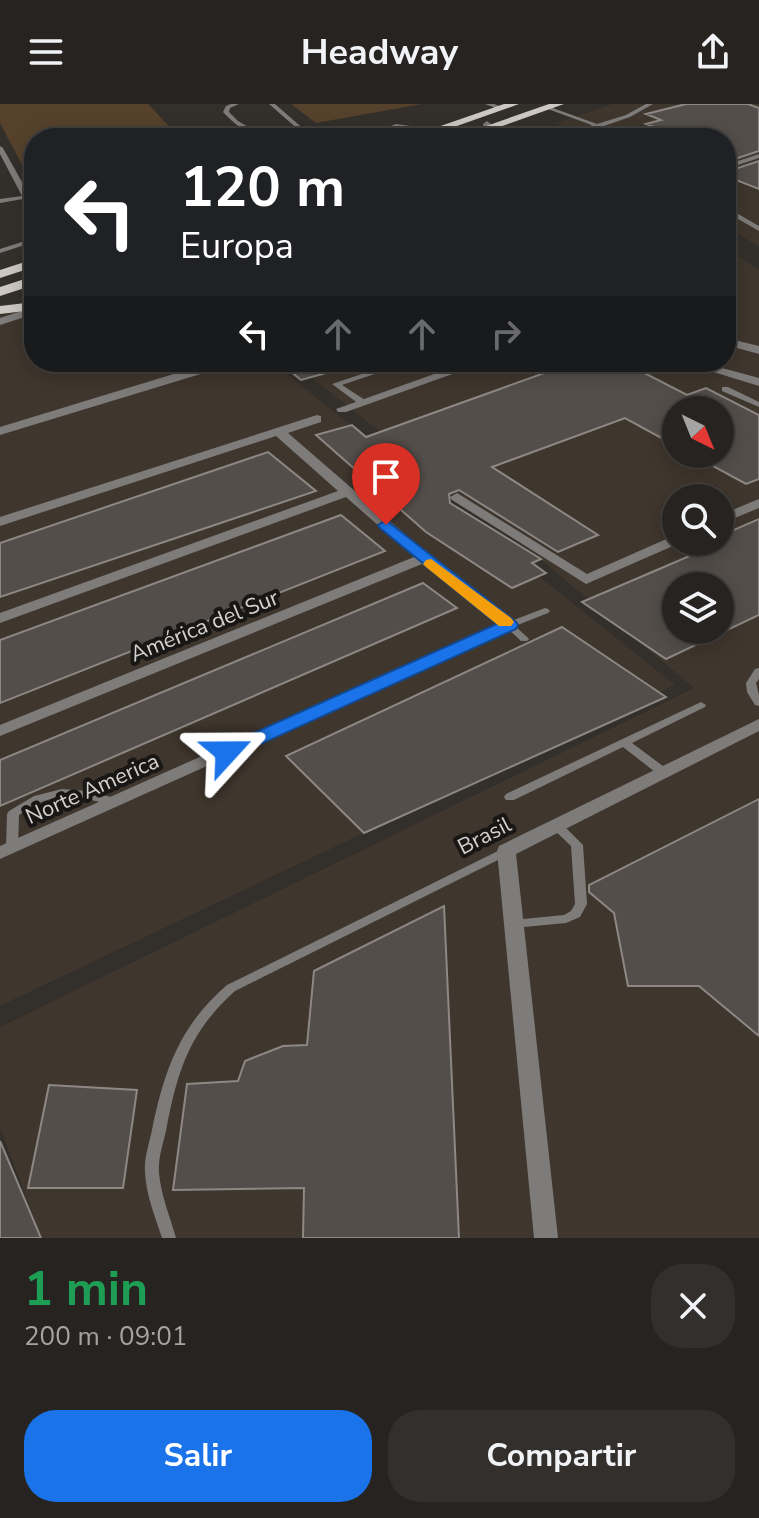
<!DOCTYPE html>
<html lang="es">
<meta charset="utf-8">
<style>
:root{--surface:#262320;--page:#322f2d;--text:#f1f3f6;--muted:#a4a4a5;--line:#42403e;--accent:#1a73e8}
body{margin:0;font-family:"Nunito Sans",sans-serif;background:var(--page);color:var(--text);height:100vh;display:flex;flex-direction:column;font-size:30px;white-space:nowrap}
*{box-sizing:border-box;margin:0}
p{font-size:26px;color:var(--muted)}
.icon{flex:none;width:44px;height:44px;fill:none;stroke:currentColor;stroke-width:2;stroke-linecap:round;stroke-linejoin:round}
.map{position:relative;height:1134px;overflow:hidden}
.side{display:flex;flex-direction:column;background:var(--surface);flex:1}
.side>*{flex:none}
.guide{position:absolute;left:24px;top:24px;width:712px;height:244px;border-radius:32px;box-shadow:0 4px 20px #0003,0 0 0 2px var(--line);background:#202124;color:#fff;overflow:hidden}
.needle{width:52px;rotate:137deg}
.tools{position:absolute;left:662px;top:292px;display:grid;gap:16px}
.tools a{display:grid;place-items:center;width:72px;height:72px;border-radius:50%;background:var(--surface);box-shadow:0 4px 20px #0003,0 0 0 2px var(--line);font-size:40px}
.pin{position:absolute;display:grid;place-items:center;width:68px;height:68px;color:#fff;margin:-82px -34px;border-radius:50% 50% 50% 0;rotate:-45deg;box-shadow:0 0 8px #0007}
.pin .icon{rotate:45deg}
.me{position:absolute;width:88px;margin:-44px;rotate:66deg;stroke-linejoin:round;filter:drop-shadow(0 0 6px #0008)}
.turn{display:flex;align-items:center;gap:28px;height:168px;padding:0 24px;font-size:36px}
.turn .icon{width:104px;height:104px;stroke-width:2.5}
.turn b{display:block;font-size:56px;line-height:68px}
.lanes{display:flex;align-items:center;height:76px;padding:0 24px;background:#0003;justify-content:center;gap:40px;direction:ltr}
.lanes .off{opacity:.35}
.round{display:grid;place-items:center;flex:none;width:84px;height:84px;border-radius:32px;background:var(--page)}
.headline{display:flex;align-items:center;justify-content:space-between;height:136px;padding:0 24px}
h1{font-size:48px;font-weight:700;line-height:60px;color:#1e9e55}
.action{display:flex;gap:16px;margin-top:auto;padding:16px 24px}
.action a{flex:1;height:92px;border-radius:32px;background:var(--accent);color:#fff;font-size:32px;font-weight:700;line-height:92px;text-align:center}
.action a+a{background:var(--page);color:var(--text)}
header{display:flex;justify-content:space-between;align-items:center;height:104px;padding:0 24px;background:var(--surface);font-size:36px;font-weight:700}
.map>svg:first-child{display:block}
.built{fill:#3f362d;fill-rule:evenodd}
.green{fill:#56422c}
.building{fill:#534e4a;stroke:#8d8883;stroke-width:2;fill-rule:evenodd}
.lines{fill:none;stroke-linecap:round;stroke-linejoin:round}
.service{fill:#7e7c7a;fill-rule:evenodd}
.minor{fill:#7e7c7a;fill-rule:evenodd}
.primary{fill:#cdc8c3;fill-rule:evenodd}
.route{fill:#1a73e8;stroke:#114b97;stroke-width:2}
.slow{fill:#f59e0b}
.labels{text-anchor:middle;stroke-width:8;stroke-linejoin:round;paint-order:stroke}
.street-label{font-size:22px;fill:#d4d1ce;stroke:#191715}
</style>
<header><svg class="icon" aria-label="menu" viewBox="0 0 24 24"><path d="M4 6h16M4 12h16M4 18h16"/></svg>Headway<svg class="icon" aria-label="share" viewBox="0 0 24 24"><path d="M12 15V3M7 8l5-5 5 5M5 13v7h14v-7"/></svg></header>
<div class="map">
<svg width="759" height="1134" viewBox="0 0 759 1134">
<rect width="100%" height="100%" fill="#332f2a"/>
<path class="built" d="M612 0H759V143L726 122V34H581L557 19Z
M726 144 759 166V1134H41L0 1023V923L694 584 528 445 292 258H726ZM676 306H720V350H676ZM676 394H720V438H676ZM676 482H720V526H676Z
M34 201V258H272L675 581 0 902V212Z"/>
<path class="green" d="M0 0H148L180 34H34V84L0 19Z
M291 0H422L316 19Z"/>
<path class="building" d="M686 0H748L759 4V47L726 58V34H683L646 20 661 16 646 10Z
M759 57V85L726 72V68Z
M279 258H347L348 263 301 276Z
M575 258H623L687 291 706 284 759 311V375L746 380 691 350H720V306H676V342L625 314 492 363 598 431 558 448 459 386 449 390 450 399 541 455 532 459 546 469 512 484 426 428 316 331 352 321 366 333Z
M268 348 316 387 0 493V439Z
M341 411 385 447 0 599V536Z
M759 415V511L666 555 582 498 720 439V432ZM676 482H720V526H676Z
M423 479 457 504 0 702V656Z
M562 523 666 593 364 729 286 652Z
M759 695V932L699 882H628L614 809 589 788V781Z
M444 802 459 1134H303L304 1084 173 1086 187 980 238 977 245 957 283 942 307 941 314 867Z
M49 981 137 986 123 1084H28Z
M0 1037 41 1134H0Z"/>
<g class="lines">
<path class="service" d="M231 0H239L230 4 229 8 238 17 267 34C250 33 234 20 223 8L226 2Z
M269 0H275L314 34H308Z
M485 0H494L504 4 501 6Z
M646 0H653L630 13 601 23 618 34H611L589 20 545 4 550 3 597 20 626 11Z
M396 20 432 25 435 27 432 29 396 24 367 34H359Z
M495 20H499L516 34H510L495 22Z
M552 27 555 29 554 30 539 34H529Z
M0 42 3 44C12 61 34 95 34 112L31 110 23 95 0 99V95L22 92 0 50Z
M759 50V54L726 65V61Z
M726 103 759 122V127L726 108Z
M34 134V138L0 149V145Z
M398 258H410L342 281 365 296V300H359L332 280Z
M429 258H438L453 268 452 270H446Z
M722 283H728L759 298V303L722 287Z
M545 504 548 505 550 507 548 509 515 522 527 533 529 535 527 537H521L504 521 506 519Z
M759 564V575L756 579 759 591V602L755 601 747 588 746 579 755 565Z
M701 598 706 601 705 603 632 639 667 665 668 668 667 671H659L623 643 514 696H506L504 693 506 690Z
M62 685 87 687 119 695 121 698 119 701 115 702C76 691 53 686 19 711L18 744 16 747H8L6 744 7 710 9 707 34 692Z
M556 717 560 718 583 741 587 800 580 813 566 819 513 824 509 823 507 820 509 817 513 816 564 811 571 807 575 800 571 742 552 724 550 721 552 718Z
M506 743 510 744 512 747 510 750 235 887C189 928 177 968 166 1027 163 1040 158 1054 159 1069 161 1091 170 1113 176 1134H162C155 1112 146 1091 145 1068 144 1054 149 1040 152 1026 164 967 180 921 227 881Z"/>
<path class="minor" d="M487 17 491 20 494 34H486L483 20Z
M34 203V210L0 221V214Z
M726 234 759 242V250L726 241Z
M213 258 219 262 217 265 0 331V323Z
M468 258H486L346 308H338L336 305Z
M681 258H700L759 274V282Z
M317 311 321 312V318L288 329 429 451 514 518 517 521 514 524 0 755V742L498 520 422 460 0 632V621L414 453 346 393 0 519V509L338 387 276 332 0 422V413Z
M457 389 587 470 671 433 676 432V438H682L586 480 452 396 450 393Z
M759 395V404L720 420V411Z
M759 615V627L516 750 558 1134H534L497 747 499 742Z"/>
<path class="primary" d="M504 0H519L423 34H406Z
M549 0H564L469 34H452Z
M34 155V163L0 174V166Z
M34 172V181L0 192V183Z
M34 198V206L0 210V202Z"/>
</g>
<path class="route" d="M386 416 516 518 518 521 516 525 234 652H220L217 648 220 644 497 520 380 424 378 421Z"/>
<path class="slow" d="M431 455 511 514 514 518 511 522H499L426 463 423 460 426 456Z"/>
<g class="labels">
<g class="street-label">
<text transform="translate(204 521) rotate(-22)" y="8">América del Sur</text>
<text transform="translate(92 684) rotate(-24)" y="8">Norte America</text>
<text transform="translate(484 731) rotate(-27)" y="8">Brasil</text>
</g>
</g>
</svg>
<div class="tools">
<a><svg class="needle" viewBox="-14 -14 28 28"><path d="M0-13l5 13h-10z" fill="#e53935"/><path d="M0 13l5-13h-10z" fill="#a4a4a5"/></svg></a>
<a><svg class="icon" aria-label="search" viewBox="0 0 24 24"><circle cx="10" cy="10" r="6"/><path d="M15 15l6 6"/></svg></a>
<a><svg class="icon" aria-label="layers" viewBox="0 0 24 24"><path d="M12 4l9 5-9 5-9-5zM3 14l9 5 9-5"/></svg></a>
</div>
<div class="pin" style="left:386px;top:421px;background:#d93025"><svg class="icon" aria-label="arrive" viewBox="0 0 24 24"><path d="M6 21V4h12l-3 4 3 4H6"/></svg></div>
<svg class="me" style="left:227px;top:648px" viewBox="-20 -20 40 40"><path d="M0-17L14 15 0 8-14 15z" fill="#1a73e8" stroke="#fff" stroke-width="4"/></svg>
<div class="guide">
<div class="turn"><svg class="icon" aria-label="left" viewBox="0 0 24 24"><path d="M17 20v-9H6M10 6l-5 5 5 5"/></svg><div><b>120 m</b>Europa</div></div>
<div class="lanes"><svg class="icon" aria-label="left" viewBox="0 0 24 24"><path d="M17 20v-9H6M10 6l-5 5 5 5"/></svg><svg class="icon off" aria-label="ahead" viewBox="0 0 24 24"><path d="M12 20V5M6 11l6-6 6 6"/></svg><svg class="icon off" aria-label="ahead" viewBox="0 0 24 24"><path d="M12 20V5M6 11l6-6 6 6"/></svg><svg class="icon off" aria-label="right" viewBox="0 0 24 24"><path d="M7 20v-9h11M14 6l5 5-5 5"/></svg></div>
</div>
</div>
<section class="side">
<div class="headline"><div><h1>1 min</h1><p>200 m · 09:01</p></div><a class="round"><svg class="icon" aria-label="close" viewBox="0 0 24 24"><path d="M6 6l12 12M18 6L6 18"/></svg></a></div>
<div class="action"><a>Salir</a><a>Compartir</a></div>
</section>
